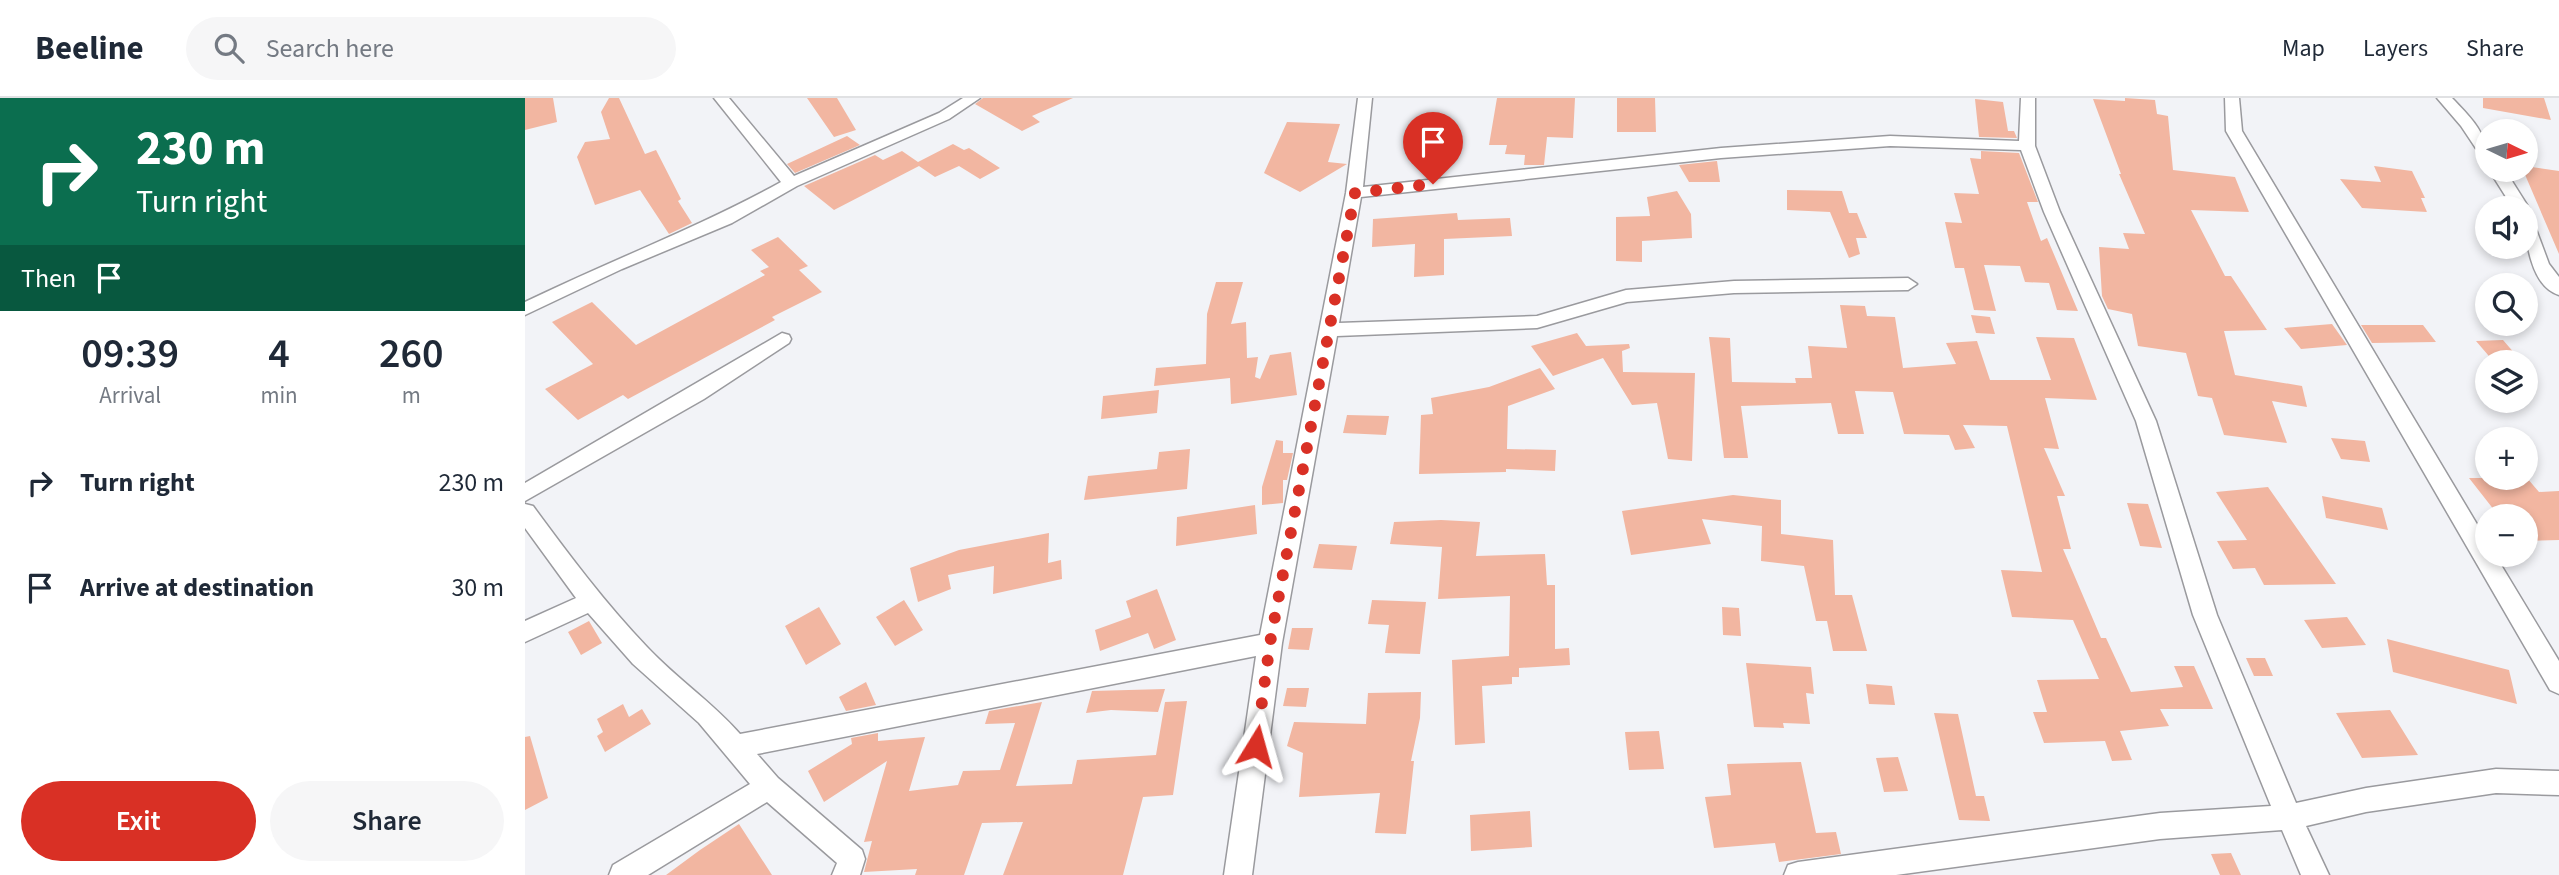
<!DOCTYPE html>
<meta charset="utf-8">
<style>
:root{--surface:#fff;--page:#f6f6f7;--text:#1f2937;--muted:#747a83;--line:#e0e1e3;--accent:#d93025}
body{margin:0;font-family:"Source Sans 3",sans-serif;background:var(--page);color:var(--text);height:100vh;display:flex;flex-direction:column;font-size:26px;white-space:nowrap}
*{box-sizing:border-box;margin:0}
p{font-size:23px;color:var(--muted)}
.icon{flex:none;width:38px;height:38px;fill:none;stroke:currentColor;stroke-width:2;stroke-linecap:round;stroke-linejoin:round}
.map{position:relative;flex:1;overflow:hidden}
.side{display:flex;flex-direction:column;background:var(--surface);width:525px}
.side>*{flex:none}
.top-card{background:#0b6e4f;color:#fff;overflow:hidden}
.needle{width:46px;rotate:95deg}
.fabs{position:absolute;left:1950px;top:21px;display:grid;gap:14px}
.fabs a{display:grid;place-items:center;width:63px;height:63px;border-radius:50%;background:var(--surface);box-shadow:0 4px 10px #0003;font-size:35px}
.pin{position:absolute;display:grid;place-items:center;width:60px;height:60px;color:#fff;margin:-72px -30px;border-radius:50% 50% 50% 0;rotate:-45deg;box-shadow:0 0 7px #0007}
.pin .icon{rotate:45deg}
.me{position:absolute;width:77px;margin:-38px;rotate:8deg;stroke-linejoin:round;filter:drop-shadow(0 0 5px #0008)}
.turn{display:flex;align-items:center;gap:24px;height:147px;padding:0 21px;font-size:32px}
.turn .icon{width:91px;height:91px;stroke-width:2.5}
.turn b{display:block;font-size:49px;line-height:60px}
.then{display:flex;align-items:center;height:66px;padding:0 21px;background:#0003;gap:14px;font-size:26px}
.eta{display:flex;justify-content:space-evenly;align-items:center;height:119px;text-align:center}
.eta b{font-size:42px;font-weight:600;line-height:49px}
.primary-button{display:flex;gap:14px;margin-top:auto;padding:14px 21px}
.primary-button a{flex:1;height:80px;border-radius:42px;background:var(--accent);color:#fff;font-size:28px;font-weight:600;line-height:80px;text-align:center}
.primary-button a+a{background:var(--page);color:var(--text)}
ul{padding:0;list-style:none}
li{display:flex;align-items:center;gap:21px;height:105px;padding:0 21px}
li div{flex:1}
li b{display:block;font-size:26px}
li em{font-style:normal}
header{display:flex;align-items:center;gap:42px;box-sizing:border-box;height:98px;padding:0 35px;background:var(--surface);border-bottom:2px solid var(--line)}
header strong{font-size:33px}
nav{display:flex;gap:38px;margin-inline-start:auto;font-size:24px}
.search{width:490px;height:63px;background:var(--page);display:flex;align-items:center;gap:18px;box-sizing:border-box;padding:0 24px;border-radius:38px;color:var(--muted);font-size:26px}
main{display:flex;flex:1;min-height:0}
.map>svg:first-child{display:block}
.building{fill:#f2b6a1}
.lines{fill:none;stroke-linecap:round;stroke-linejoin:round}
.street-casing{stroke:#9a9a9e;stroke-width:3}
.street{fill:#fff;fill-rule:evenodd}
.route{stroke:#d93025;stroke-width:12;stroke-dasharray:0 21.6}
</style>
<header>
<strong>Beeline</strong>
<div class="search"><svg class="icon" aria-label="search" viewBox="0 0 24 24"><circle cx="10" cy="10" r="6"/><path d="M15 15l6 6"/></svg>Search here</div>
<nav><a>Map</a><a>Layers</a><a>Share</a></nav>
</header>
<main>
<section class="side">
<div class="top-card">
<div class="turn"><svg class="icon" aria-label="right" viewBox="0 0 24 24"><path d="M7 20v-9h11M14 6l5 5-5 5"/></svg><div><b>230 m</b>Turn right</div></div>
<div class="then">Then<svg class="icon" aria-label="arrive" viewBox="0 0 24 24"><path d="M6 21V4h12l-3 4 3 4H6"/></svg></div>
</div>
<div class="eta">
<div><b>09:39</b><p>Arrival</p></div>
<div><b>4</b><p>min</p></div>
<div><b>260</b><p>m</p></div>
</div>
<ul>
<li><svg class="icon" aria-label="right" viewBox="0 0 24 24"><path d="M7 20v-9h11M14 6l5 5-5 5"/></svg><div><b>Turn right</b></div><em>230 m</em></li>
<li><svg class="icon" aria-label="arrive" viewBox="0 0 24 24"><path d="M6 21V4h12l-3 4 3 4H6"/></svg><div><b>Arrive at destination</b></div><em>30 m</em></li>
</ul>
<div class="primary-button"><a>Exit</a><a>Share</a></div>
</section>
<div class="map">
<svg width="2034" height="777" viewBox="0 0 2034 777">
<rect width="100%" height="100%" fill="#f2f3f7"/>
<path class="building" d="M0 0H28L32 24 0 32Z
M84 0H94L120 56 131 52 156 101 153 103 167 125 144 136 115 92 70 107 52 59 60 44 85 41 76 14Z
M282 0H312L331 32 309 39Z
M458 0H548L507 18 515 24 497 33 450 6Z
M972 0H1050L1048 40 1022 39 1019 67H999L1000 57 980 56 982 47H964Z
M1092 0H1130L1131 34H1092Z
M1600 0 1630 2 1632 16 1643 18 1648 72 1710 79 1724 114 1666 112 1700 178H1706L1742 232 1699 233 1710 277 1777 288 1782 309 1747 303 1762 345 1699 337 1687 300 1673 298 1661 255 1613 248 1607 216 1583 211 1577 198 1574 149 1604 151 1598 135 1620 136 1594 76H1596L1568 1 1600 3Z
M1958 0H2019L2026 22 1958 10Z
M1450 1 1478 4 1483 33H1489L1492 40 1454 39Z
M762 24 815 26 803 64 822 66 775 94 739 75Z
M322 38 335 47 270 75 262 66Z
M428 46 439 52 444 50 475 70 455 81 434 68 410 79 394 68 309 112 279 88 350 57 358 62 377 53 393 64Z
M1456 53 1494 55 1513 104H1502L1516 143 1522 140 1553 213 1532 212 1524 185 1500 184 1495 168 1459 167 1471 213 1449 212 1439 170H1430L1420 124 1437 125 1429 95 1454 96 1445 60 1456 61Z
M1192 63 1195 84H1164L1154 67Z
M1849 68 1887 73 1900 100H1896L1902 114 1837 110 1815 81 1856 84Z
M2000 68 2034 73V156L1998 72Z
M1262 92 1317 93 1324 115H1332L1342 140H1331L1335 156 1324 160 1305 114 1262 112Z
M1152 93 1166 116 1167 140 1117 143V164L1091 163V119L1125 118 1122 99Z
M932 115 933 122 985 120 987 138 919 141V177L889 179 890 146 847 149 848 121Z
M253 139 283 168 274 172 297 194 247 219 250 222 103 301 98 297 53 322 20 291 68 266 27 224 67 204 111 247 240 177 235 173 244 169 226 152Z
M691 184H718L706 226 721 224 722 260 733 259 730 279 735 281 745 257 766 254 772 297 706 306 705 280 629 288 631 270 681 266 682 216Z
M1315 207 1340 208 1342 218 1370 219 1378 270 1431 266 1421 245 1452 243 1465 282H1526L1511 239 1549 240 1572 302 1520 300 1534 351 1519 350 1540 398H1532L1546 451H1538L1576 540H1581L1606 594 1658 589 1649 568H1669L1688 611H1635L1644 628 1595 633 1607 662 1587 663 1580 643 1519 645 1508 614H1522L1512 582 1574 581 1548 522 1487 519 1476 472 1517 474 1482 328 1438 327 1450 350 1430 352 1424 337 1379 336 1368 294 1330 293 1339 336H1313L1306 305 1216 308 1223 360H1199L1184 239 1205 240 1207 284 1271 285 1270 280H1287L1283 248 1322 250Z
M1446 217 1465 219 1470 236 1451 235Z
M1807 226 1822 247 1776 251 1759 230Z
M1836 227H1898L1911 244 1847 245Z
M1052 235 1061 248 1104 246 1105 250 1097 253 1098 274 1170 275 1167 363 1143 361 1132 305 1107 307 1078 260 1028 278 1006 248Z
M1978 242 1997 264H1969L1951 243Z
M1015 270 1030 291 983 308 982 351 1031 352 1030 373 981 371V374L894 376 896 317 908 316 906 300 964 289Z
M634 292 632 315 576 321 578 298Z
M822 317 864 318 861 337 818 335Z
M1806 340 1840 343 1845 364 1816 361Z
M751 342 758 343V355H768L762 382H758V405L737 407V389Z
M665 351 662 391 559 402 563 378 632 371 634 354Z
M1944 380H2002L2014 394 2034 393V442L2000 443V415L1973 417Z
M1743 389 1811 486 1739 487 1730 470 1708 471 1692 443 1722 442 1691 394Z
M1208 397 1256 402V436L1308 442 1310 497H1327L1342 553H1308L1302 523H1291L1279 468 1236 463 1237 428 1177 421 1186 446 1106 457 1097 413Z
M1797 398 1857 410 1863 432 1801 420Z
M1602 405 1623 406 1637 450 1615 448Z
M730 407 732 436 651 448 652 419Z
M916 422 955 424 951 458 1020 456 1022 487H1030V551L1044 550 1045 567 994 570V579H987V586L957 588 960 645 930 647 927 562 984 558 985 498 913 501 917 449 865 446 869 424Z
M524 435 523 465 536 462 537 481 468 496 469 468 423 477 426 491 393 504 385 470 434 452Z
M794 446 832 448 827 472 788 470Z
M632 491 651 542 629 551 623 535 575 553 570 532 606 519 601 503Z
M379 502 398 532 370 548 351 519Z
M847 502 901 504 895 556 860 555 864 527 843 526Z
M294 509 316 546 281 567 260 528Z
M1197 509 1214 510 1216 538 1198 537Z
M1822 519 1841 547 1797 550 1779 522Z
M64 523 77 545 56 557 43 534Z
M767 530H788L784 552 763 551Z
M1862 541 1984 572 1992 606 1868 574Z
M1721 560H1740L1748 578H1729Z
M1221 565 1286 569 1289 596 1281 595 1285 626 1258 625 1259 630 1229 629Z
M341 584 351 607 321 613 314 599Z
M1341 586 1367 588 1370 607 1344 606Z
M762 590H784L781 609 758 608Z
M640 591 633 614 586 612 561 615 567 593Z
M896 594 895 620 886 663H889L881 736 850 735 855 695 774 699 778 655 762 648 769 624 841 626 843 595Z
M662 603 648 697 618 699 598 777H478L498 724 457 725 439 777H390L392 771 339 774 347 743 339 744 362 663 299 704 283 673 327 646 326 640 353 635V643L400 639 384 693 433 687 438 673 475 672 490 625 460 626 464 613 517 604 491 688 547 686 552 662 631 657 640 604Z
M98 606 104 619 117 611 126 626 80 654 72 638 78 634 72 621Z
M1865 612 1893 657 1837 660 1811 615Z
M1409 615 1433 616 1451 698H1459L1465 723 1434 722Z
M1134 633 1139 671 1104 672 1100 634Z
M5 638 23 700 0 712V639Z
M1373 659 1383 693 1359 694 1351 660Z
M1276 664 1291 735 1311 734 1316 756 1254 764 1250 745 1189 750 1180 699 1206 697 1202 666Z
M1005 713 1007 749 946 753 945 717Z
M214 726 247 777H141L175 752Z
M1706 755 1716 777H1695L1686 756Z"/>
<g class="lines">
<g class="street-casing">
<path id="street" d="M189 0H204L269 78 414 15 438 0H455L424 21 272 88 207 125 97 171 0 217V204C85 163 174 129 256 84Z
M833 0H847L838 89 1196 50 1365 38 1494 43 1496 0H1510V48L1535 114 1631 323 1692 517 1771 705 1841 690 1971 671 2034 673V697L1971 695 1841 714 1781 728 1804 777H1776L1757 732 1635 741 1371 777H1259L1263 767 1273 764 1635 715 1746 708 1668 517 1611 323 1519 114 1496 52 1365 48 1196 60 836 99 814 225 1012 218 1101 192 1209 183 1383 180 1392 186 1383 192 1209 195 1102 204 1012 230 812 238 757 545 727 777H699L731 558 232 656 253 680 337 752 340 761 335 777H307L312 765 242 704 123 777H84L88 767 225 686 174 625 108 566 63 515 0 544V523L51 500 0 430V406L8 408C44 457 80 505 122 549 151 580 187 604 215 636L735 537 821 95Z
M1700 0H1714L1717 33 1962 443V457H1970L2034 563V596L2025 592 1701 33Z
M1912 0H1927C1944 18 1962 34 1962 60L1956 58 1936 28Z
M1964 72H1980L2004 110 2002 114 2000 110H1988Z
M2000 118 2008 123 2024 166 2034 179V197C2006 189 2000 141 2000 118Z
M257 235 264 237 266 241 264 245 179 301 0 403V385Z"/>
</g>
<use href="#street" class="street"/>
</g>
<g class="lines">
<path class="route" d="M731 648 745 545 830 95 908 86"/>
</g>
</svg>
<div class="fabs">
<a><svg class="needle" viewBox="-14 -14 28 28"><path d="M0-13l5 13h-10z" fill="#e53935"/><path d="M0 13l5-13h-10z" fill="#747a83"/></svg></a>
<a><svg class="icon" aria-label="sound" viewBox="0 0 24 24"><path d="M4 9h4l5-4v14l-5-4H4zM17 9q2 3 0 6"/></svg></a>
<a><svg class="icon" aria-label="search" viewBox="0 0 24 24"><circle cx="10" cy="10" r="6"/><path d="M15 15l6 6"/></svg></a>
<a><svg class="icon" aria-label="layers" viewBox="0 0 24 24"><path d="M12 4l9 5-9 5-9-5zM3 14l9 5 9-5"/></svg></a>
<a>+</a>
<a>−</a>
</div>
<div class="pin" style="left:908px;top:86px;background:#d93025"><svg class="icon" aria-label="arrive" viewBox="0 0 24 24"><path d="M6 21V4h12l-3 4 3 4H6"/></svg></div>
<svg class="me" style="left:731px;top:648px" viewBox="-20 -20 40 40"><path d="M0-17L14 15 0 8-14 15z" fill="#d93025" stroke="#fff" stroke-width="4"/></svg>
</div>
</main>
